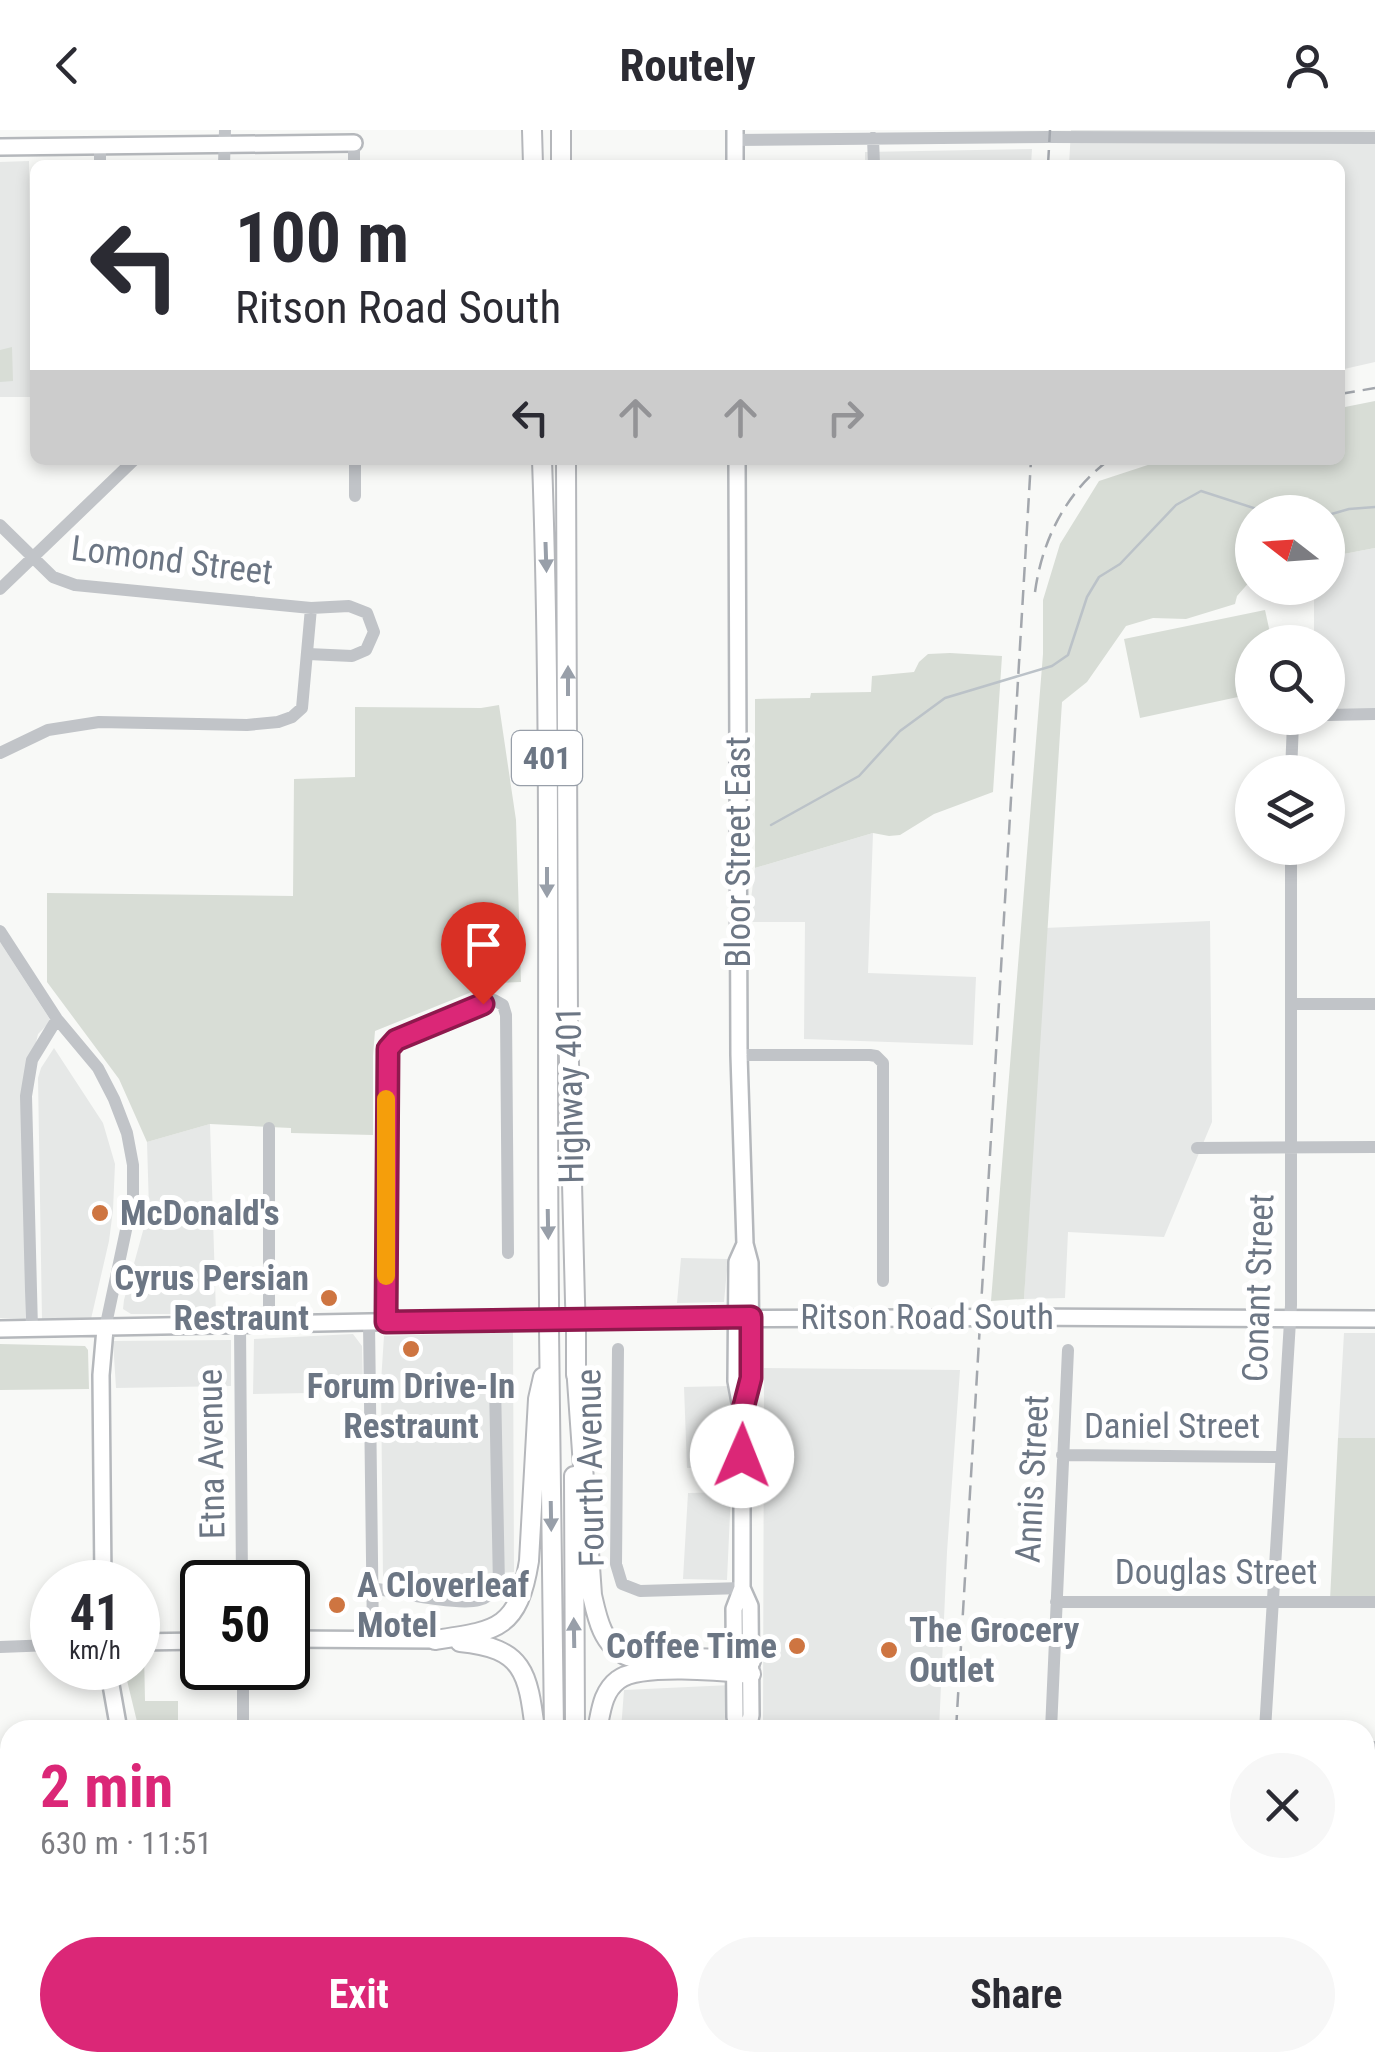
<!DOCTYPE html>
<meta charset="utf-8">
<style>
:root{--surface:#fff;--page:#f7f7f7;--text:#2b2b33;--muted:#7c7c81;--accent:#db2777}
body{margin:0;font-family:"Roboto Condensed",sans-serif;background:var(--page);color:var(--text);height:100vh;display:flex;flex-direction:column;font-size:38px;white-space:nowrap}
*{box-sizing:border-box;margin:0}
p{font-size:32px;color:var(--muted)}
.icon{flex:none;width:55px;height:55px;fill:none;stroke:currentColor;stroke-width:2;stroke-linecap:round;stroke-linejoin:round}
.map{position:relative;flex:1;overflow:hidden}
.panel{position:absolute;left:0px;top:1590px;width:1375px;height:352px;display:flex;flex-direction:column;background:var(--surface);border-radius:30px 30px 0 0;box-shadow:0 5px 15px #0003}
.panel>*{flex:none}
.hud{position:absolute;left:30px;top:30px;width:1315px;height:305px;border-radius:15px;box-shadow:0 5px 15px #0003;background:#fff;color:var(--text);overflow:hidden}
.needle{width:65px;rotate:287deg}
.controls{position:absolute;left:1235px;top:365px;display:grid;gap:20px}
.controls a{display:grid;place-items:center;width:110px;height:110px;border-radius:50%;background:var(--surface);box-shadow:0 5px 15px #0003;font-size:50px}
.speed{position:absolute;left:30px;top:1430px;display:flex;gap:20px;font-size:50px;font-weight:700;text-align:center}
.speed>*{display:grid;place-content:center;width:130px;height:130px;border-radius:50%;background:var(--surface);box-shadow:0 5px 15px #0003;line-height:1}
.speed small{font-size:25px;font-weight:400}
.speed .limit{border:5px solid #111;border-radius:15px;background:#fff;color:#111}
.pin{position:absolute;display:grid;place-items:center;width:85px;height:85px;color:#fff;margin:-102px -42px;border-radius:50% 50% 50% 0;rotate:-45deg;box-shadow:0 0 10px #0007}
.pin .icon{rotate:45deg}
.me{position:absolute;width:110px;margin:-55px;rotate:1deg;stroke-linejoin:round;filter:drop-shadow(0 0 8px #0008)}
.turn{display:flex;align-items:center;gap:35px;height:210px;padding:0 40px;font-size:45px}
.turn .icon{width:130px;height:130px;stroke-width:2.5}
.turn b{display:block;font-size:70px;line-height:85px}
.lanes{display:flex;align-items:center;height:95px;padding:0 40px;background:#0003;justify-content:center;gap:50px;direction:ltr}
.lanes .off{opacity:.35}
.round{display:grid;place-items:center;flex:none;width:105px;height:105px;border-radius:52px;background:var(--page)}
.head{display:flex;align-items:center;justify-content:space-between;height:170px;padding:0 40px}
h1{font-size:60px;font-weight:700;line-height:75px;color:var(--accent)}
.button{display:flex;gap:20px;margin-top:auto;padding:20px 40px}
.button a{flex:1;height:115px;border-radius:60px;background:var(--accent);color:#fff;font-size:40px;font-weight:700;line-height:115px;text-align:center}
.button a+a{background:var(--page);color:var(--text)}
header{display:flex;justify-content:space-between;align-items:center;height:130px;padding:0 40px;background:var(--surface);font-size:45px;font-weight:700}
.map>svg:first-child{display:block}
.built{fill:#e6e8e7}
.green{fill:#d8ddd6}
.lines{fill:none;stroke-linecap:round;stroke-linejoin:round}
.stream{stroke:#bbc2c8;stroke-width:2.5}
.major-casing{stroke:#b5b8bc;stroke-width:20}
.highway-casing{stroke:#b5b7bb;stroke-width:22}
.minor{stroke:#c1c4c8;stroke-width:12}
.major{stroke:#fff;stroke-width:15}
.highway{stroke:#fff;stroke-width:18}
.rail{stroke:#a3a7ad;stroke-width:2.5;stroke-dasharray:15 8;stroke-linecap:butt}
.major-bridge-casing{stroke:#b5b8bc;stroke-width:20;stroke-linecap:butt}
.highway-bridge-casing{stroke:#b5b7bb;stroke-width:22;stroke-linecap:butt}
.major-bridge{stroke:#fff;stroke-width:15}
.highway-bridge{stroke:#fff;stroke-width:18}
.oneway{fill:#989fa9}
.route-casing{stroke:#8e194d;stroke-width:25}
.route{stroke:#db2777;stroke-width:18}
.slow{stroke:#f59e0b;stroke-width:18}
.poi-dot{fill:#ce7541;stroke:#fff;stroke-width:4}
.labels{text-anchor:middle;stroke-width:10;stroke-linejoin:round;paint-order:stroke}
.shield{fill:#fff;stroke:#989fa9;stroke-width:2.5}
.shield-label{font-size:32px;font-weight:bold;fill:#6c7684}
.street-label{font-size:35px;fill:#6c7684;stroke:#fff}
.poi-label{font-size:35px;font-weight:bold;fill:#6c7684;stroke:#fff;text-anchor:start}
</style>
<header><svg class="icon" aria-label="back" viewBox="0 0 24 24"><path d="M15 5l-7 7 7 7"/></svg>Routely<svg class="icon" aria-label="person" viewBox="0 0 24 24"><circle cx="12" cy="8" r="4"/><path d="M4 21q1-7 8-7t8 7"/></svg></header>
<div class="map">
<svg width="1375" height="1941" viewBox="0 0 1375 1941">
<rect width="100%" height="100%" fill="#f8f9f7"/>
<path class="built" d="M1071 0H1375V232L1340 240V35H1069Z
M1032 19 1031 35H865V22Z
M29 31 32 267H0V32Z
M1375 418V579H1328V512H1314V458H1328V427Z
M873 703 868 843 976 847 973 915 804 909 805 792H748L755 738Z
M1210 791 1212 992 1164 1107 1068 1102 1065 1168 1024 1169 1044 798Z
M0 812 51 891 38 904 25 961V1189L0 1188Z
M54 918 103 993 115 1034 113 1080 109 1111 91 1189 42 1190 38 948 41 938Z
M210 994 216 1184H131L123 1179 124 1170 149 1079 147 1012Z
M681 1128 728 1129 724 1172 677 1173Z
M513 1202 514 1442 383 1449 381 1252 384 1206Z
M1344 1203H1375V1308H1338Z
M353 1204 362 1216 363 1254 309 1255V1263L253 1264 254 1209Z
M231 1210V1256L116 1258 113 1211Z
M764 1238 960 1240 947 1422 939 1600H763Z
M730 1256 731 1338H687L684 1257Z
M731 1362 727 1450 683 1449 688 1363Z
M731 1555V1600H621L624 1560Z
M0 1641H10V1932L54 1933V1941H0Z
M614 1933H734V1941H614Z
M761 1933V1932L916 1933 915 1941H761Z"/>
<path class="green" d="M12 217 13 251 0 252V220Z
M1375 271V418L1328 427V382H1252V449L1237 466 1235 474 1186 489 1153 488 1126 496 1087 552 1062 572 1024 1169 991 1171 1043 524V470L1060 414 1099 351 1163 330H1340V278Z
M1265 480 1272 512H1252V564L1140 588 1124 509Z
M950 523 1002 526 993 662 934 684 900 705 889 706 873 703 755 738V569L810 568 811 563 871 562 872 546 914 542 919 532 928 524Z
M499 575 516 690 521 852 494 853 375 901 373 926V1005L291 1003V998L210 994 147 1012 119 949 47 852V763L293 766 294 649 355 647V577L481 578Z
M0 1214 85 1216 88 1220 89 1259 0 1260Z
M1338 1308H1375V1470H1330Z
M144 1521 145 1571H178V1600H139L124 1538H138V1522Z"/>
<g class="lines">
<path class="stream" d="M1328 385 1349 379 1375 377
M771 695 859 646 900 601 945 568 1052 536 1068 525 1087 467 1099 447 1120 434 1176 375 1201 361 1266 382"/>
<g class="major-casing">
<path id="major" d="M735 0V35
M0 17 354 13
M737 330 739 925 745 1114 750 1133 751 1249 742 1283
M1009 1187 1375 1189
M0 1199 527 1189 945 1188
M103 1452 101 1245 105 1199
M742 1458 750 1476 751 1585 748 1600
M288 1509 435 1510
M138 1512 202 1511
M108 1538 119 1600
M738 1600 735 1587 734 1479 742 1458V1283L736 1251 737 1132 745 1114
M130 1932V1941
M745 1932V1941"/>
</g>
<g class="highway-casing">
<path id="highway" d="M532 0 533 35
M561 0V35
M542 330C552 610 546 890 549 1170
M566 330 568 894 575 1171
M576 1199V1245
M549 1200 554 1600
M576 1236 592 1465C597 1487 602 1514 625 1525 638 1531 658 1528 672 1528 699 1528 725 1528 751 1531
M574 1346 575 1600
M435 1510C496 1501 518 1500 529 1431L538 1269 543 1247
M460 1512C524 1518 528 1543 535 1600
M597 1600C601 1582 602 1562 618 1550 639 1533 723 1541 751 1544
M558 1932V1941
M583 1932V1941"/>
</g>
<path class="minor" d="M873 8 874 35
M735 10 1049 7 1375 8
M354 13V35
M100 16V35
M224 35 225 0
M355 330V366
M0 395 53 447 75 455 311 478 349 476 367 483 374 502 366 520 352 526 308 524
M0 459 134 330
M1328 585 1375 584
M0 623 48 600 99 592 247 595 278 592 292 587 302 578 311 478
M1291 642 1293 593 1301 588
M0 801 57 889 98 938 114 969 127 1003 133 1035V1067L105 1199
M1292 874H1375
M739 925H870L876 926 883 933V1151
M1197 1018 1375 1017
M369 1192 373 1508
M386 1192 388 919 397 909 494 870 503 875 506 885 508 1123
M269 1194V998
M240 1195 242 1452
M32 1199 26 966 32 930 57 889
M618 1219 616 1434 622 1454 640 1461 742 1458
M1062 1325 1281 1327
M372 1458C396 1462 458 1476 479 1470 487 1468 493 1463 499 1456L495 1254
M1056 1472H1375
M0 1517 52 1515
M243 1538V1600
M1051 1600 1068 1220
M1265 1600 1291 1175V718
M1365 1617H1375
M0 1630 10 1629
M1365 1837H1375
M1260 1932 1266 1941
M995 1941 999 1932
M1150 1941V1932"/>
<use href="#major" class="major"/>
<use href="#highway" class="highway"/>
<path class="rail" d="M1048 35 1050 0
M1340 264 1375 258
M1035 462C1042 410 1066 362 1109 330
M956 1600 1031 330
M936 1941 937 1932"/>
<g class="major-bridge-casing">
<path id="major-bridge" d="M945 1188 1009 1187"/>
</g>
<g class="highway-bridge-casing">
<path id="highway-bridge" d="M549 1170V1200
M575 1171 576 1199"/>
</g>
<use href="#major-bridge" class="major-bridge"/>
<use href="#highway-bridge" class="highway-bridge"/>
</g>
<defs><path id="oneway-solid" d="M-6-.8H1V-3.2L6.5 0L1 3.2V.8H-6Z" transform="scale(2.5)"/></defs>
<g class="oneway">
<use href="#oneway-solid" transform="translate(546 427) rotate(88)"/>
<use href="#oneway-solid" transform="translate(568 551) rotate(-90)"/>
<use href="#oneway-solid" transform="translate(547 752) rotate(90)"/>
<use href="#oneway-solid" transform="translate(548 1094) rotate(89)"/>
<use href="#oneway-solid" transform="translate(551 1386) rotate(89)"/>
<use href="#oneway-solid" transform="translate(574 1503) rotate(-91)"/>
</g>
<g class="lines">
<g class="route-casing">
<path id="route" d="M483 874 396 910 388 919 386 1192 751 1187V1248L742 1283V1326"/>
</g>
<use href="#route" class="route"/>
<path class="slow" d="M386 1146V969"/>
</g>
<g class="poi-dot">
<circle cx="100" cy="1083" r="10"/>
<circle cx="329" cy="1168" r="10"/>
<circle cx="411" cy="1219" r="10"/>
<circle cx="337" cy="1475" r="10"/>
<circle cx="797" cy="1516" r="10"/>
<circle cx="889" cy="1520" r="10"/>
</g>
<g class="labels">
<rect class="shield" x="512" y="601" width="70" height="54" rx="8"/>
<g class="shield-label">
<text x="547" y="639">401</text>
</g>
<g class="street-label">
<text transform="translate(172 430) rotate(7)" y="12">Lomond Street</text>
<text transform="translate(738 722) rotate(-90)" y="12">Bloor Street East</text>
<text transform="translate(570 965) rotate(-91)" y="12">Highway 401</text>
<text transform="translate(1258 1158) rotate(-88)" y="12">Conant Street</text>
<text x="927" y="1199">Ritson Road South</text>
<text x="1172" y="1308">Daniel Street</text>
<text transform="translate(211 1324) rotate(-91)" y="12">Etna Avenue</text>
<text transform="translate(590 1338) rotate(-91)" y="12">Fourth Avenue</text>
<text transform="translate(1032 1349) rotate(-87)" y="12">Annis Street</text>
<text x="1216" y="1454">Douglas Street</text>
</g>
<g class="poi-label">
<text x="120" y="1095">McDonald's</text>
<text x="309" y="1160" text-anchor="end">Cyrus Persian<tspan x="309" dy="40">Restraunt</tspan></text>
<text x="411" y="1268" text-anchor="middle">Forum Drive-In<tspan x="411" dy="40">Restraunt</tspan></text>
<text x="357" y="1467">A Cloverleaf<tspan x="357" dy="40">Motel</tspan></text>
<text x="909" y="1512">The Grocery<tspan x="909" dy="40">Outlet</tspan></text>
<text x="777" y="1528" text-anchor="end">Coffee Time</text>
</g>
</g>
</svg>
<div class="controls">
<a><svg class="needle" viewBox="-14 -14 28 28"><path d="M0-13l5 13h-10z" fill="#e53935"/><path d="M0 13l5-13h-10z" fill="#7c7c81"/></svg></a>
<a><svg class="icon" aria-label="search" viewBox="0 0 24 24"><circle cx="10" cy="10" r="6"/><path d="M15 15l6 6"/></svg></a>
<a><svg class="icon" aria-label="layers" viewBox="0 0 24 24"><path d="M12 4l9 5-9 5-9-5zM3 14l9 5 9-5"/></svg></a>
</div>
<div class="speed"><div>41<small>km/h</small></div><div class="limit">50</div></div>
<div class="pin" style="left:483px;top:874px;background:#d93025"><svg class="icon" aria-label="arrive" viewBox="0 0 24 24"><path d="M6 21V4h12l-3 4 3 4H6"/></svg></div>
<svg class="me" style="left:742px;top:1326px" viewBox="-20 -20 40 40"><circle r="19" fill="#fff"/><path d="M0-13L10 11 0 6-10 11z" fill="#db2777"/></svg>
<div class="hud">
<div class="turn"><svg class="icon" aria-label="left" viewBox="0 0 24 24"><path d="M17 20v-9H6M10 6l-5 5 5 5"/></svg><div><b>100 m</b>Ritson Road South</div></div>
<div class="lanes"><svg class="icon" aria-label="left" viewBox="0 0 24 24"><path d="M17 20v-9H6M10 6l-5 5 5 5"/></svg><svg class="icon off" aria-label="ahead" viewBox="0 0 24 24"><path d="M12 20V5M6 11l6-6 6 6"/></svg><svg class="icon off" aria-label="ahead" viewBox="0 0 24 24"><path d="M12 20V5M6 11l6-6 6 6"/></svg><svg class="icon off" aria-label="right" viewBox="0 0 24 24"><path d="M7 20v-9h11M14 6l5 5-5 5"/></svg></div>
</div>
<section class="panel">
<div class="head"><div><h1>2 min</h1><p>630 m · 11:51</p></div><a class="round"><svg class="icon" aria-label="close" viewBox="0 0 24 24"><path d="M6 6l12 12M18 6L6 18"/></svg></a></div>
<div class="button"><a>Exit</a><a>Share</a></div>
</section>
</div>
